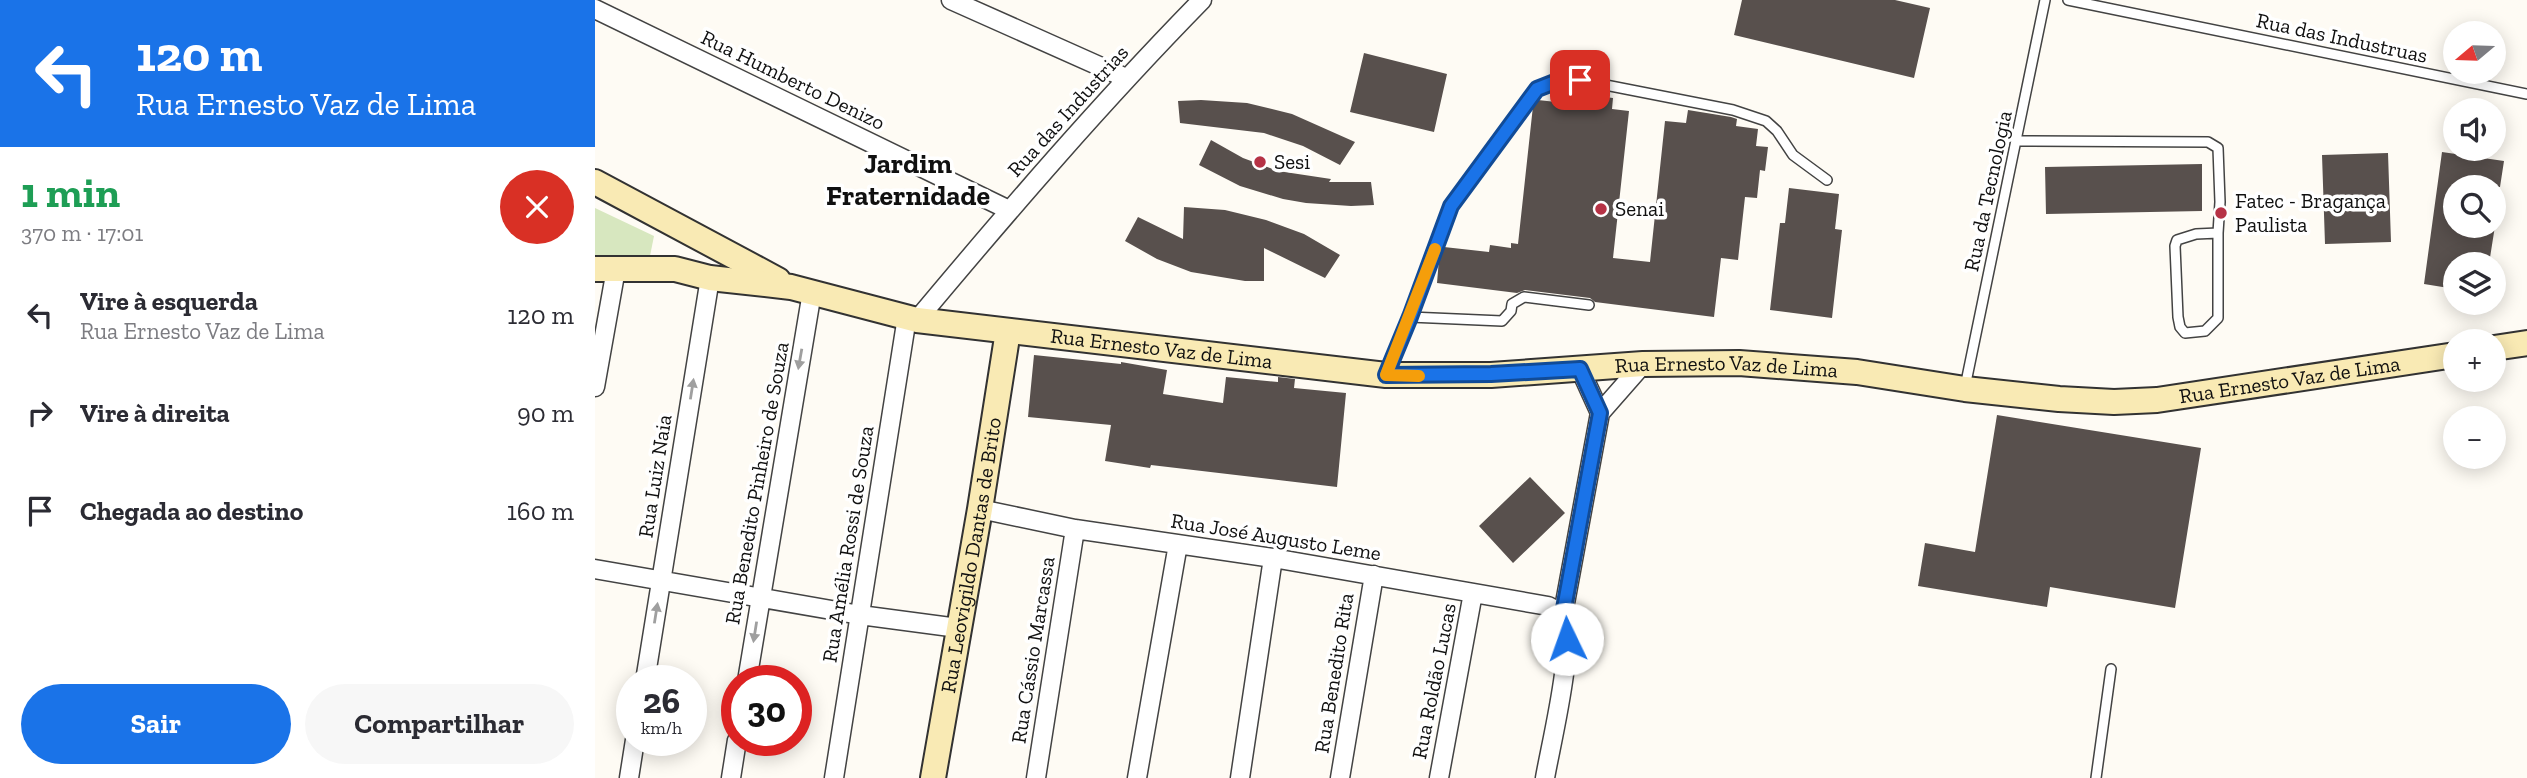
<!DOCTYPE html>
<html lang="pt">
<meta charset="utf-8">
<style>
:root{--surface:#fff;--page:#f7f7f7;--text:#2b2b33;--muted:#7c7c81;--accent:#1a73e8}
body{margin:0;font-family:"Zilla Slab",serif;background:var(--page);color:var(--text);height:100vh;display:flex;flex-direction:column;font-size:26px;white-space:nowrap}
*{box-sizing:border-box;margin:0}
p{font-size:23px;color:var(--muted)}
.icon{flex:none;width:38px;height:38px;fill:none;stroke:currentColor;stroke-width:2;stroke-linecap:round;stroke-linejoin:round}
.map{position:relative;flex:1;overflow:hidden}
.side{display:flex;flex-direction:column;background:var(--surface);width:595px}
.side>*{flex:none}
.banner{background:#1a73e8;color:#fff;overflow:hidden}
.needle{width:46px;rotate:251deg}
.tools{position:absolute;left:1848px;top:21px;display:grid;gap:14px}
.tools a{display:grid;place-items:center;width:63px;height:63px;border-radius:50%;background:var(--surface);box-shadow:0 4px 18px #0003;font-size:35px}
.speed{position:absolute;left:21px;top:665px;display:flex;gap:14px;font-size:35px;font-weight:700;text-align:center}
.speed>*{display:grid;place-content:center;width:91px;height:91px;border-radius:50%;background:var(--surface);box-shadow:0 4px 18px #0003;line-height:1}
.speed small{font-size:18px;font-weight:400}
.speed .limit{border:10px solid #d22;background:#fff;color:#111}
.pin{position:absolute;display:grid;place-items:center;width:60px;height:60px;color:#fff;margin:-30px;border-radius:14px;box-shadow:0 4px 10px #0006}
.me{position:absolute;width:77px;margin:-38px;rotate:357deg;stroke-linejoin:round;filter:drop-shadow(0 0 5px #0008)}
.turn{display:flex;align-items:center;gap:24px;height:147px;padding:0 21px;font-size:32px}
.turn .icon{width:91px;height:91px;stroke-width:2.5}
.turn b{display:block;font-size:49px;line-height:60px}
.round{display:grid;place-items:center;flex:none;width:74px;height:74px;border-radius:37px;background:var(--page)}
.summary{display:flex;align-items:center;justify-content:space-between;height:119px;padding:0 21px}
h1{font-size:42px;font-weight:700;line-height:52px;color:#1e9e55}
.cta{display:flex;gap:14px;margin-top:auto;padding:14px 21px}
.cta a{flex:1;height:80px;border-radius:42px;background:var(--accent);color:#fff;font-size:28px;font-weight:700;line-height:80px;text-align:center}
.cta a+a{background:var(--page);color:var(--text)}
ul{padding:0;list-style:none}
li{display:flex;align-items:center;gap:21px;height:98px;padding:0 21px}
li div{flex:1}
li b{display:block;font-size:26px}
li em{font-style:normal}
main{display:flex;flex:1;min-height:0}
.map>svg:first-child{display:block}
.green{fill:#d7e7bf}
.building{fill:#58504d}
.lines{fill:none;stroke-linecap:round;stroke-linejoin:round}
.lane-casing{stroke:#434343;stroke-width:12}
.street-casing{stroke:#434343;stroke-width:21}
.secondary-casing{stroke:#323232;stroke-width:28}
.lane{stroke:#fff;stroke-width:9}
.street{stroke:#fff;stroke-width:18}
.secondary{stroke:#f9eab4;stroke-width:24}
.oneway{fill:#9f9f9f}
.route-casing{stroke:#114b97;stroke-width:18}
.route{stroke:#1a73e8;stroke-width:12}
.slow{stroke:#f59e0b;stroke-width:12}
.poi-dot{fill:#b63245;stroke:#fff;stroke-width:2.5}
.labels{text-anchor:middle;stroke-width:7;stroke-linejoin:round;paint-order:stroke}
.street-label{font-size:21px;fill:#101010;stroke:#fff}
.poi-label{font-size:21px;fill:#101010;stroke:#fff;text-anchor:start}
.district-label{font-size:28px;font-weight:bold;fill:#101010;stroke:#fff}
</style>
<main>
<section class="side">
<div class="banner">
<div class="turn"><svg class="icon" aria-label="left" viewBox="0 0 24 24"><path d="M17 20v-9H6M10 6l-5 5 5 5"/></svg><div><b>120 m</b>Rua Ernesto Vaz de Lima</div></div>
</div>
<div class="summary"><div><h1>1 min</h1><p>370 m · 17:01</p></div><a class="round" style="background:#d93025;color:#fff"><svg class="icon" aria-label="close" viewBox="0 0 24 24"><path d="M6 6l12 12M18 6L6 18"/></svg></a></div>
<ul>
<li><svg class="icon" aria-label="left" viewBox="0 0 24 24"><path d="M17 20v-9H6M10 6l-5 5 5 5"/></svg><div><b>Vire à esquerda</b><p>Rua Ernesto Vaz de Lima</p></div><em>120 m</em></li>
<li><svg class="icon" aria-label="right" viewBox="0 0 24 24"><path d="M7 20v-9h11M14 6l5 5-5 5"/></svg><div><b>Vire à direita</b></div><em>90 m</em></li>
<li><svg class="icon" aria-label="arrive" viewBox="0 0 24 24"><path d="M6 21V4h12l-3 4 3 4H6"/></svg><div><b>Chegada ao destino</b></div><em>160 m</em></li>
</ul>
<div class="cta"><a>Sair</a><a>Compartilhar</a></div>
</section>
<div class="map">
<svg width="1932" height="778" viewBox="0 0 1932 778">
<rect width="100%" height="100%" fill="#fefbf4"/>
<path class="green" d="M0 208 59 236 54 261 0 256Z"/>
<path class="building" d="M1147 0H1300L1335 8 1319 78 1139 35Z
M769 53 852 74 839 132 755 112Z
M962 91 1018 98 1017 109 1034 111 1018 258 1055 262 1070 121 1091 123 1093 110 1136 117 1142 119 1141 126 1163 129 1161 146 1173 147 1170 171 1165 170 1162 198 1150 197 1143 260 1126 258 1119 317 1000 302 995 298 930 290 922 293 842 283 844 259 849 247 894 252 895 245 916 248V243L923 244 938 106 943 100 961 102Z
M606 100 652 103 697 114 760 142 745 165 708 146 669 133 585 123 583 101Z
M616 140 648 158 683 171 736 179 734 182H776L779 205 756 206 711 203 688 199 645 186 604 165Z
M1847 152 1909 161 1905 187H1860V226H1900L1894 264H1860V289L1829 284Z
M1793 153 1796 242 1730 244 1727 155Z
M1607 164V211L1451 214 1450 167Z
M1194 188 1244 194 1240 229 1247 230 1237 318 1175 310 1185 223H1190Z
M589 207 630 210 671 220 709 234 745 255 730 278 669 248V281H650L596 272 562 259 530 241 543 217 588 239Z
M439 355 526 364V362L572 370 568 394 628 403 631 377 683 382V377L700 379 699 388 751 393 742 487 556 465 555 468 510 461 516 425 433 417Z
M1402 415 1606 448 1580 608 1455 587 1452 607 1323 586 1330 543 1380 552Z
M935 477 970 513 918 563 884 526Z"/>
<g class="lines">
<g class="lane-casing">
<path id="lane" d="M1473 0 1932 94
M1421 141 1613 142 1623 148 1625 202 1623 233V318L1610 331 1590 333 1585 327 1583 317 1580 246 1582 240 1601 234 1623 233
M815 317 907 321 916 311 917 304 929 297 994 305
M791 374 815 317 856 207 942 89 965 80H985L1138 110 1171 121 1182 131 1198 155 1232 180
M1370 387 1450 0
M1501 778 1516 669"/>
</g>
<g class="street-casing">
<path id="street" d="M356 0 531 78
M0 9 414 210
M322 320C414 210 507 102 607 0
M985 369 1005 413
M0 387 21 269
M385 509 480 529 678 558 953 606 968 614
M0 569 265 615 363 628
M50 681 115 278
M152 681 217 292
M34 778 40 740
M136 778 142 740
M239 778 312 317
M441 778 480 529
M542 778 583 544
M645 778 678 558
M745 778 779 575
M844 778 878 593
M950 778C956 743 981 643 968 614L1005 413 1048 364"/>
</g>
<g class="secondary-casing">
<g id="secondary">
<path d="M0 182 183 280"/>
<path id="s1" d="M0 269H80L115 278 196 287 322 320 791 375H896L1048 364 1144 363 1262 372 1370 389 1464 399 1519 402 1562 400 1860 355"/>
<path d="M1899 348 1932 343"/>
<path id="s2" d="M338 778 385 509 413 331"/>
</g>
</g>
<use href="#lane" class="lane"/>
<use href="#street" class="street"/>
<use href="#secondary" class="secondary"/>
</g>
<defs><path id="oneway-solid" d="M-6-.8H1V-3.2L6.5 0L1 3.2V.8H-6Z" transform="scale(1.75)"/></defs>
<g class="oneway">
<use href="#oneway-solid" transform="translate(205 359) rotate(100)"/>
<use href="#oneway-solid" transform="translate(97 389) rotate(-81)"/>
<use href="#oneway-solid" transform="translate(61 613) rotate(-81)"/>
<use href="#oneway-solid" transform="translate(160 632) rotate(99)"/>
</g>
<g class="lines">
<g class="route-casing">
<path id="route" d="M972 639V628L968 614 1005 413 985 369 896 374 791 375 815 317 856 206 942 89 965 80H985"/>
</g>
<use href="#route" class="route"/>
<path class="slow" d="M824 376 791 375 840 249"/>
</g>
<g class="poi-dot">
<circle cx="665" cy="162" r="7"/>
<circle cx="1006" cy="209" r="7"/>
<circle cx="1626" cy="213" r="7"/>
</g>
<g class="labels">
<g class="street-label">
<text transform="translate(1747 38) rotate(12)" y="7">Rua das Industruas</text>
<text transform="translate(198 80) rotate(26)" y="7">Rua Humberto Denizo</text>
<text transform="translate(473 111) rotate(-48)" y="7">Rua das Industrias</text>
<text transform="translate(1393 191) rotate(-78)" y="7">Rua da Tecnologia</text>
<text dy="7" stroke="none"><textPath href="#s1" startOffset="574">Rua Ernesto Vaz de Lima</textPath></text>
<text dy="7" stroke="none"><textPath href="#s1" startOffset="1141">Rua Ernesto Vaz de Lima</textPath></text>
<text dy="7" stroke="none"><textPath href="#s1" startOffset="1708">Rua Ernesto Vaz de Lima</textPath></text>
<text transform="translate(60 476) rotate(-81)" y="7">Rua Luiz Naia</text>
<text transform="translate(162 483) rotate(-80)" y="7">Rua Benedito Pinheiro de Souza</text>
<text transform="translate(681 537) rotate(9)" y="7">Rua José Augusto Leme</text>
<text transform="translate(253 544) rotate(-81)" y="7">Rua Amélia Rossi de Souza</text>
<text dy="7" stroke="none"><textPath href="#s2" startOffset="226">Rua Leovigildo Dantas de Brito</textPath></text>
<text transform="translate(438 650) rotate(-81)" y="7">Rua Cássio Marcassa</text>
<text transform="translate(739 673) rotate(-81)" y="7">Rua Benedito Rita</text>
<text transform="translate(839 681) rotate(-79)" y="7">Rua Roldão Lucas</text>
</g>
<g class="poi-label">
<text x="679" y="169">Sesi</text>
<text x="1640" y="208">Fatec - Bragança<tspan x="1640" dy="24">Paulista</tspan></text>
<text x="1020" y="216">Senai</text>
</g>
<g class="district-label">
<text x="313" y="173">Jardim<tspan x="313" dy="32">Fraternidade</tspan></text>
</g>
</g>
</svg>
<div class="tools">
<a><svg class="needle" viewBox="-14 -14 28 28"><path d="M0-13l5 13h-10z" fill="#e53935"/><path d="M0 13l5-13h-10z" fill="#7c7c81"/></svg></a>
<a><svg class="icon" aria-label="sound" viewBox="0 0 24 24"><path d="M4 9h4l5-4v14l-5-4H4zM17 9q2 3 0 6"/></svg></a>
<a><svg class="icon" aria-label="search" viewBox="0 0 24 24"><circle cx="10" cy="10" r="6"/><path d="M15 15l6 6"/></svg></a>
<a><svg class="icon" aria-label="layers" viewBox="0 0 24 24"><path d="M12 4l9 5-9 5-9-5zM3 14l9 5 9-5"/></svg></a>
<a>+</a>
<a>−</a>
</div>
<div class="speed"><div>26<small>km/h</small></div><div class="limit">30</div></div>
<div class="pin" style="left:985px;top:80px;background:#d93025"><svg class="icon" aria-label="arrive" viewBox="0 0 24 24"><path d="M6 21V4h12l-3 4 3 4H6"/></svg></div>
<svg class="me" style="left:972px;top:639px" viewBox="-20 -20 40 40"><circle r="19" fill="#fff"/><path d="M0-13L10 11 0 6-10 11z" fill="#1a73e8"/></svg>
</div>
</main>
